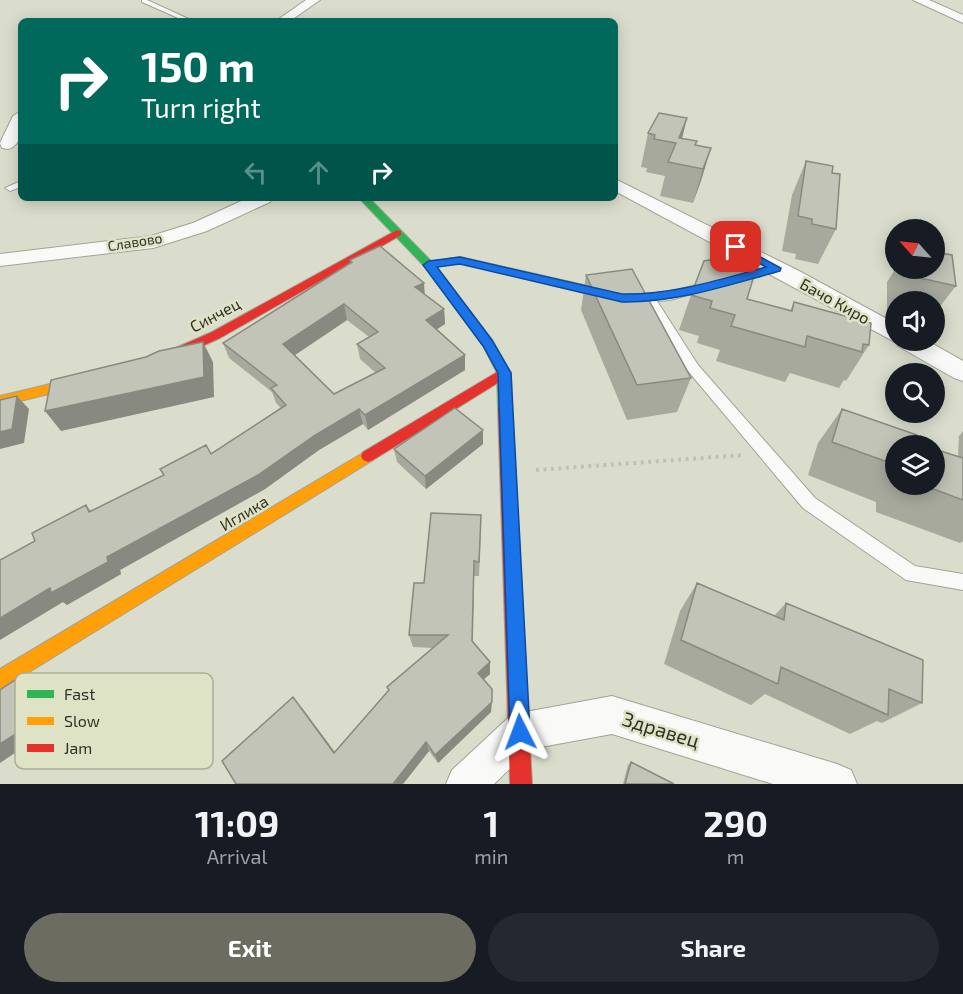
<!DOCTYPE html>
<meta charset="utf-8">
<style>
:root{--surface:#171b24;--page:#242831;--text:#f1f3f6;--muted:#9ea1a6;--accent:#6c6d60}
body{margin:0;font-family:"Exo 2",sans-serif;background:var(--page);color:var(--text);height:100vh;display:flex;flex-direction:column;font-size:22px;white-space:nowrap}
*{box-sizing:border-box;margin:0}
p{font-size:20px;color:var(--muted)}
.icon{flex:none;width:33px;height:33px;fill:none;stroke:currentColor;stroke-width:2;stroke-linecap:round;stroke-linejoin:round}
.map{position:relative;height:784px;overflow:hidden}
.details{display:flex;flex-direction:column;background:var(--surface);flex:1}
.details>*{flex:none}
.hud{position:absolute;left:18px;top:18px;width:600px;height:183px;border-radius:9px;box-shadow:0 3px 15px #0003;background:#00695c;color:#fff;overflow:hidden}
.needle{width:39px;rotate:297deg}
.controls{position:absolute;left:885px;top:219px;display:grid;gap:12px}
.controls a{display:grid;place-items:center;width:60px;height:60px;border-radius:50%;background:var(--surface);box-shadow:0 3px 15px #0003;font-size:30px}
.pin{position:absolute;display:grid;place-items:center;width:51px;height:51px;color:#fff;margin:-26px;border-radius:12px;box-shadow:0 3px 9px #0006}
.me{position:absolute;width:66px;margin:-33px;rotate:357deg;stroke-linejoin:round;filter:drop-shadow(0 0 4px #0008)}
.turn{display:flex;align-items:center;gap:21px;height:126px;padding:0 24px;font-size:27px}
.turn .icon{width:78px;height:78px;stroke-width:2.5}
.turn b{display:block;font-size:42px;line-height:51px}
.lanes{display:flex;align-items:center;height:57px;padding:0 24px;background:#0003;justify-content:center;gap:30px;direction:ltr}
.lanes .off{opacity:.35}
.eta{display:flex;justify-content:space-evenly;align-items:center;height:102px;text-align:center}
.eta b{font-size:36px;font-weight:700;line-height:42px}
.action{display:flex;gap:12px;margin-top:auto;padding:12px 24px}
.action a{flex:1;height:69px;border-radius:36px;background:var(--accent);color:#fff;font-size:24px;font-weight:700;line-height:69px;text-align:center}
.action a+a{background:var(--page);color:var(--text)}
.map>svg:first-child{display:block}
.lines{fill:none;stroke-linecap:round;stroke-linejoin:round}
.lane-casing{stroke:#a1a396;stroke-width:2}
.street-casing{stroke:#a1a396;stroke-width:2}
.fast-casing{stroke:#a1a396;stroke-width:2}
.slow-casing{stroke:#a1a396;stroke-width:2}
.jam-casing{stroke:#a1a396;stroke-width:2}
.path{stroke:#bfc0ba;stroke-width:4;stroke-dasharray:3 4.5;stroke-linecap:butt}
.lane{fill:#f9faf7;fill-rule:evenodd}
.street{fill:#f9faf7;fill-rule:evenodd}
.fast{fill:#30b455;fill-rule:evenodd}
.slow{fill:#ff9f0a;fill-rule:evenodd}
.jam{fill:#e5322d;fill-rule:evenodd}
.wall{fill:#a7a99d;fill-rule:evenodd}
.shaded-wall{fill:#888980}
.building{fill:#c2c4b7;stroke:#888980;stroke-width:1.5;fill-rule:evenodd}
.route{fill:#1a73e8;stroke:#114b97;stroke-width:1.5}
.labels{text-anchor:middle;stroke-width:5;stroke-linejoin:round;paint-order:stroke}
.far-street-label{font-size:14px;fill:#303126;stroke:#dfe3c6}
.street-label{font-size:16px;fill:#303126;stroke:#dfe3c6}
.near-street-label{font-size:20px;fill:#303126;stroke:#dfe3c6}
.key{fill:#dfe3c6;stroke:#aaae96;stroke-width:1.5}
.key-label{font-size:16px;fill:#303126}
</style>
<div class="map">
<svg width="963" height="784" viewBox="0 0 963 784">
<rect width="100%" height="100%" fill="#daddcc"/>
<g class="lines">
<g class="lane-casing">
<path id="lane" d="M142 0H147L193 21H185L142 2Z
M21 181V187L10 191 5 188Z
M460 257 601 289 607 293 601 297 460 263 429 268 423 265 429 262Z
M776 265 780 266V270L737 282 731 278 733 275Z
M710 281 716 285 714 288 670 300 657 301 698 365 815 498 915 566 963 574V590L906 580 803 508 688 371 645 302 637 301 635 298 641 294 670 292Z"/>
</g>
<g class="street-casing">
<path id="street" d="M306 0H320L290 21H276Z
M913 0H929L963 15V23Z
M21 111C21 124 24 145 8 149L2 148 0 143 13 116Z
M615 179 801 272 896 324V340H926L963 361V381L954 378 898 346 895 342 615 191Z
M248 198H272L270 202 207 231 153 248 0 266V254L151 236 193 223Z
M612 696 837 764 851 770 857 784H773L612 734 530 749 494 784H446L452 770 507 719 520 713Z"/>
</g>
<g class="fast-casing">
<path id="fast" d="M359 198H369L433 263 492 340 511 373 512 409 510 413H500L498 409 497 373 483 345 425 267Z"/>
</g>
<g class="slow-casing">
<path id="slow" d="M92 374 97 376 99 379 97 382 0 406V396Z
M368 450 373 452 375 456 373 460 0 690V669Z"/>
</g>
<g class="jam-casing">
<path id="jam" d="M397 230 401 231V235L220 338 163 364H153L152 361 153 358 212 332Z
M504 368 509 370 511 373 509 376 373 460 368 462 363 460 361 456 363 452Z
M505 404 510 405 512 409 532 784H510L498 409 500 405Z"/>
</g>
<path class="path" d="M536 470 744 455"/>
<use href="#lane" class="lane"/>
<use href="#street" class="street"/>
<use href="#fast" class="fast"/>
<use href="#slow" class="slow"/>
<use href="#jam" class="jam"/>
</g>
<path class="wall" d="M648 133 682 138 696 145 711 148 693 203 660 196 665 176 646 172 647 168 641 167Z
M806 161 832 173 836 229 818 264 795 259 796 254 782 251 792 195Z
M350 260 425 295 444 309 445 324 437 329 465 355V370L368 430 363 424 319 450 265 489 120 570 121 574 67 605 63 602 35 541 86 505 91 511 211 454 281 408 276 403 272 392 229 358 223 343 350 263ZM347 320 369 337 357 344 360 359 376 373 334 394 295 355Z
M896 268H934L956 286 934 314V302H896V313L887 311V282Z
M586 275 691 378 677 412 627 420 581 310Z
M691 295 747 299 790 311 794 302 869 345 846 381 844 380 839 388 790 373 785 382 716 361 720 350 697 343 699 336 679 330Z
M842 409 896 446V484H934L958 457 959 436 963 431V541L960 543 876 512V502L808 475 818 443Z
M483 430V444L426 489 397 462 394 449Z
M481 531 479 576H474L473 641 490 662V674L484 679 491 712 438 763 429 751 403 784H236L302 708 335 752 389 690 387 687 434 648 413 647 409 635 424 583Z
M697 583 774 616 786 603 922 703 882 723 877 721 850 734 765 694 751 705 664 664 680 611Z
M631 762 674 784H623L628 765Z"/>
<path class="shaded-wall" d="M687 118 679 151V138Z
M711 148 701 181 693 203 703 169Z
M424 283 425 298 415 287Z
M344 304 347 320 289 359 283 344Z
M444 309 445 324 428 335 426 320Z
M203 342 213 362 214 397 61 431 45 411Z
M465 355V370L368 430 365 415Z
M17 396 29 409 24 443 0 449V432Z
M359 409 363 424 319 450 265 489 120 570 121 574 67 605 63 602 0 640V618L50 588 107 557Z
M483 430V444L426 489 425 476Z
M474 561V576L472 653V641Z
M490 662V674L478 684V673Z
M21 676 38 685 52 728 0 763V744Z
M293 697 302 708 341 761 334 753Z
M492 702 491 712 438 763 435 755Z
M426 742 429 751 403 784H393Z"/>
<path class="building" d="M659 113 687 118 679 138 697 141 695 145 711 148 703 169 668 162 676 143 654 139 655 135 648 133Z
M806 161 833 166 832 173 840 174 836 229 812 224V219L798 216Z
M380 246 424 283 415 287 444 309 426 320 465 355 365 415 359 409 314 436 258 475 107 557 108 562 51 593 50 588 0 618V560L35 541 32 533 86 505 89 512 164 475 160 469 206 445 211 454 286 405 271 388 277 385 223 343 352 262 350 260ZM344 304 378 332 357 344 385 368 334 394 283 344Z
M934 252 952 255 956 286 911 276V268H934Z
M716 259 756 269 747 299 792 311 794 302 871 323 869 345 863 344 862 352 807 336 805 347 731 326 735 315 710 308 712 301 691 295 704 261Z
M632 269 691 378 637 385 586 275Z
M203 342 204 377 45 411 51 380 146 357 159 351Z
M17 396 12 429 0 432V400Z
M455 408 483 430 425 476 394 449Z
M842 409 917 435V443L924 446H896V465L832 442Z
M934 449 963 458V500L920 484H934Z
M431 513 481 515 479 562 474 561 472 641 490 662 478 673 492 689V702L435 755 426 742 393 784H236L222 761 293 697 334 753 389 690 387 687 448 635H409L414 583H424Z
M697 583 784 620 786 603 923 660 922 703 889 689 888 715 781 667 778 684 681 640Z
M21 676 36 721 0 744V690Z
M631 762 674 784H625Z"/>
<path class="route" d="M736 244 781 268 780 271C728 285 676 303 622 302L460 264 437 267 492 340 511 373 530 732 527 739 520 742 513 739 510 732 498 373 483 346 423 265 429 261 460 257 622 294C672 295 718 280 766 267L732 249 730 247Z"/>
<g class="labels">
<g class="far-street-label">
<text transform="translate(135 242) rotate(-9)" y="5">Славово</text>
</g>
<g class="street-label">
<text transform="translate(835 301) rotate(29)" y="6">Бачо Киро</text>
<text transform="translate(215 315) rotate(-28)" y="6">Синчец</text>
<text transform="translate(244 513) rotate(-31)" y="6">Иглика</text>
</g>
<g class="near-street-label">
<text transform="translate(661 730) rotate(17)" y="7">Здравец</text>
</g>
</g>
<rect x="15" y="673" width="198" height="96" rx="9" class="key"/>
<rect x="27" y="690" width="27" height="8" fill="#30b455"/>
<rect x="27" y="717" width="27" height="8" fill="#ff9f0a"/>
<rect x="27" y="744" width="27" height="8" fill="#e5322d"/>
<g class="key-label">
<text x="64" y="700">Fast</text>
<text x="64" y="727">Slow</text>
<text x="64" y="754">Jam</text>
</g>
</svg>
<div class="controls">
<a><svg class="needle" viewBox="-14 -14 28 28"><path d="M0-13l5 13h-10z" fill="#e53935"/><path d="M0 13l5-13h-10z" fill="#9ea1a6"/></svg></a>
<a><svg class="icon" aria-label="sound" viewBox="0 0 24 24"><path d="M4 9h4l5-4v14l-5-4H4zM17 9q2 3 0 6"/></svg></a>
<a><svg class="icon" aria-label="search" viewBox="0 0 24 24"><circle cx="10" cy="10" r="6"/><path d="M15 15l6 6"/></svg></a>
<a><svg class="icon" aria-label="layers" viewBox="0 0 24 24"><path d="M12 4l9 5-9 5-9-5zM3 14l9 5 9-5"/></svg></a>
</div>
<div class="pin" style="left:736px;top:247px;background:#d93025"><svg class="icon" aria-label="arrive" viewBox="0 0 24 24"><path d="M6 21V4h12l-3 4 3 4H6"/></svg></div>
<svg class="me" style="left:520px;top:732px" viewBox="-20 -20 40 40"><path d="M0-17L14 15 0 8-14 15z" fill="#1a73e8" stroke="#fff" stroke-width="4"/></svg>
<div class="hud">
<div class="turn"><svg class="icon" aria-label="right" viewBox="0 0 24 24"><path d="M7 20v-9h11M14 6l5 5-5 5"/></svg><div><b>150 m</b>Turn right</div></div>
<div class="lanes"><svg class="icon off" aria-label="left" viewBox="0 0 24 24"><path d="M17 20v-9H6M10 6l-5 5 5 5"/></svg><svg class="icon off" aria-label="ahead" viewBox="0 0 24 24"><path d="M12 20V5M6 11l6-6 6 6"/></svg><svg class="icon" aria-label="right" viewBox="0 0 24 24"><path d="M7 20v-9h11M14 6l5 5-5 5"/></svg></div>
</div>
</div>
<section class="details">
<div class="eta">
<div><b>11:09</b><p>Arrival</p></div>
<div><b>1</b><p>min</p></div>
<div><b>290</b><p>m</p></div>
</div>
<div class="action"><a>Exit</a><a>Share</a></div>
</section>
